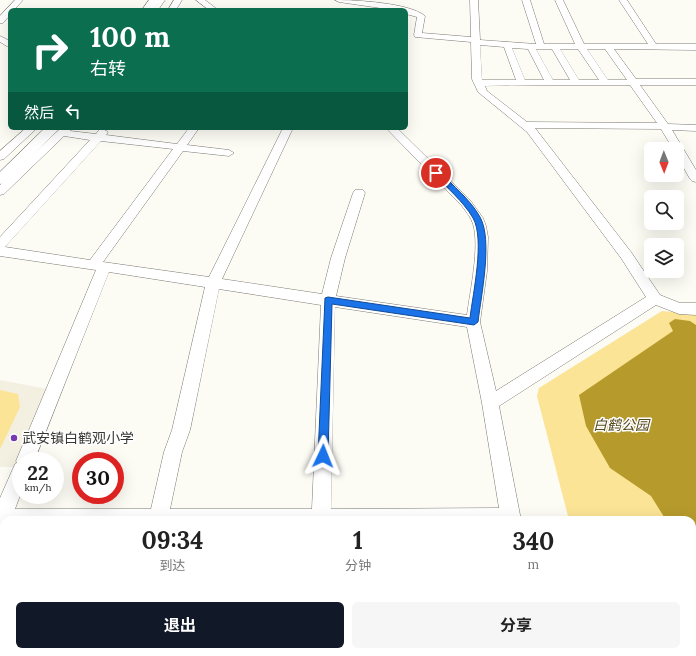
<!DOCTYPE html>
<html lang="zh">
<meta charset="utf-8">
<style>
:root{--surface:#fff;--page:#f6f6f6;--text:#222;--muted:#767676;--accent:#111827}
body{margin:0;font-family:Lora,"Noto Sans SC",serif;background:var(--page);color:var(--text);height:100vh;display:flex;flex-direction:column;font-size:15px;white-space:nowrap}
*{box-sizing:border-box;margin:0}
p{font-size:13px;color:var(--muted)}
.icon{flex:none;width:22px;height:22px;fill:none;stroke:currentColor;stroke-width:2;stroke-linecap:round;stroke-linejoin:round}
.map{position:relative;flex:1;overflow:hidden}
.panel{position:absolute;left:0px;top:516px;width:696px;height:140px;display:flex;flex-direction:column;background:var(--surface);border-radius:12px 12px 0 0;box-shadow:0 4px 16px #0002}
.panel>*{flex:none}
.guide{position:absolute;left:8px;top:8px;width:400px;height:122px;border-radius:6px;box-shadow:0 4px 16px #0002;background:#0b6e4f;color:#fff;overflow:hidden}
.needle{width:26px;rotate:179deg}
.buttons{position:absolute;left:644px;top:142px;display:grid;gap:8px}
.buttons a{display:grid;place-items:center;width:40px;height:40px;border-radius:6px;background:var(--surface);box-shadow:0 4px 16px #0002;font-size:20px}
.speed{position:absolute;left:12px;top:452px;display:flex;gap:8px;font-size:20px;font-weight:700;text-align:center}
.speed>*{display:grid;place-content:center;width:52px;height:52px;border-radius:50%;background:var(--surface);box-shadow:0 4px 16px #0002;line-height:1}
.speed small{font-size:10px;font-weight:400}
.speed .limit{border:6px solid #d22;background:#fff;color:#111}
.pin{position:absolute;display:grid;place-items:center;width:34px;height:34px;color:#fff;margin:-17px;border:2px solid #fff;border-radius:50%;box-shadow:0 1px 4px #0007}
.me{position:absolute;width:44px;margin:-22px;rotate:2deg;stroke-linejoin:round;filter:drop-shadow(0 0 3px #0008)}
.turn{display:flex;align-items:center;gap:14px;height:84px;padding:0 16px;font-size:18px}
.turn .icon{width:52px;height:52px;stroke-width:2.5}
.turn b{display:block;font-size:28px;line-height:34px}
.then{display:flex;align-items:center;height:38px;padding:0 16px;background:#0003;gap:8px;font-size:15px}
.eta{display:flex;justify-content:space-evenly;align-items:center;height:68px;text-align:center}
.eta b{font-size:24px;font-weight:700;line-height:28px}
.action{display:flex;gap:8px;margin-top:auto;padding:8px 16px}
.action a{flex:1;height:46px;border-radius:6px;background:var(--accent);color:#fff;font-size:16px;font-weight:700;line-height:46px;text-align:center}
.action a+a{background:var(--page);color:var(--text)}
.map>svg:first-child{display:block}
.built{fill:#f3efe1}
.green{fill:#fbe495}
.water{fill:#b69a2c}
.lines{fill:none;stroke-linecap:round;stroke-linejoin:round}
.minor-casing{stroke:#7b7973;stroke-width:1}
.major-casing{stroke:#7b7973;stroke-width:1}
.minor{fill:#fff;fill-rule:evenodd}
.major{fill:#fff;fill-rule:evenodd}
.route{fill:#1a73e8;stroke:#114b97}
.poi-dot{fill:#763ab0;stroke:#fff;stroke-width:1.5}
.labels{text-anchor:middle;stroke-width:3;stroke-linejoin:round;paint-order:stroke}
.park-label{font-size:14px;font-style:italic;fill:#55491e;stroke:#fff}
.poi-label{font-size:14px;fill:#373734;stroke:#fff;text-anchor:start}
</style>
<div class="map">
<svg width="696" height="656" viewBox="0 0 696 656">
<rect width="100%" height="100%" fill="#fcfbf4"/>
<path class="built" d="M0 380 47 389 16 467H0Z"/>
<path class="green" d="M662 311 696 314V656H604L603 652H692V520H569L537 396 539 388Z
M0 390 18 394 20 407 0 449Z"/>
<path class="water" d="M675 319 690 321 696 325V656H651V652H692V520H666L651 496 610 468 586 426 579 395 673 331 669 323Z"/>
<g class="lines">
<g class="minor-casing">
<path id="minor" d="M15 0H23L14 10H10V15L3 23H0V16Z
M149 0H157L150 10H142Z
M174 0H182L176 10H168Z
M196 0H205L218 10H209Z
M335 0C356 0 410 3 425 16L422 33 471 37 470 0H478L480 40C499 41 517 43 536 44L522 0H530L544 44H575L555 0H563L584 44H648L619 0H627L656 44H696V50L614 49 636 79H696V85H640L668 124 696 125V131L672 130 696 170V182L692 181 690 179 677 156V149H673L661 129 535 128 631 252 660 295 680 303H696V315L679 314 656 305 499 406 521 520H4V529L0 528V498L15 464 17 463 16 461 96 270 0 256V237L90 140 64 136 4 194 0 195V185L61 128H72L70 131 96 134 99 130 103 129 108 132 106 135 177 144 189 128H199L187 145 229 150 234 153 229 156 183 151 103 262 209 277 283 128H293L222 279 322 294 331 258 353 193 355 190H363L365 193 345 258 336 296 467 315C470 291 480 247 473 224 471 217 466 212 462 206L386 128H397L470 200 483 218 486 226 488 237 487 271 480 322 496 391 646 297 621 258 527 132 478 92 472 79 471 42 415 37 414 35 417 17 406 14V10H394L339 2ZM480 45 504 47 516 80H482ZM512 48 528 49 544 80H525ZM536 49H552L570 80H553ZM560 49H578L599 80H579ZM587 49H605L627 80H608ZM549 85H630L657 123 527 122 487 91 485 86ZM101 141 173 149 90 260 5 247ZM109 272 205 287 172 430 164 452 151 509H15L21 493V461H34ZM219 289 321 305 312 509H170L182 452 190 430ZM335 307 467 327 482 403 499 508 331 509Z
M0 36 10 41V48L0 42Z
M26 128H37L4 159 0 160V151Z
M118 652H140L139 656H117Z
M306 652H328V656H306Z
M524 652H546V656H524Z"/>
</g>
<g class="major-casing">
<path id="major" d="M155 0H165L158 10H148Z
M45 128H60L5 183 0 184V172Z"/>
</g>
<use href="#minor" class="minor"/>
<use href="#major" class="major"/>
</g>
<path class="route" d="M434 171H439C453 186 470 199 480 217 493 240 481 296 478 322L474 325 332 304 328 456 327 459 323 461 319 459 318 456 325 298 328 297 470 318C473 293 485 239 473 218 463 201 447 188 434 174Z"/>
<circle class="poi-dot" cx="14" cy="438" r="4"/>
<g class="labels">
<g class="park-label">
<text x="621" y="430">白鹤公园</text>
</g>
<g class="poi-label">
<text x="22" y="443">武安镇白鹤观小学</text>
</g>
</g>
</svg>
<div class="buttons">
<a><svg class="needle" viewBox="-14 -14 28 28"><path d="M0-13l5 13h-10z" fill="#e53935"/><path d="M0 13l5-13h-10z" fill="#767676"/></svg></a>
<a><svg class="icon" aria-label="search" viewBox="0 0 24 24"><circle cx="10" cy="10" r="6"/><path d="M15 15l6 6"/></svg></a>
<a><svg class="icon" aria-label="layers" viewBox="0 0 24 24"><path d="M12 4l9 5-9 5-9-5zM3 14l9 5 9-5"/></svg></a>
</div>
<div class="speed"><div>22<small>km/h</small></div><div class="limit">30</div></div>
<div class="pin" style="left:436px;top:173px;background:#d93025"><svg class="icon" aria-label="arrive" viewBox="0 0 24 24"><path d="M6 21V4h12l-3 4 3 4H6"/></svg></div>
<svg class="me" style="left:323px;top:456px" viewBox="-20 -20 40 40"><path d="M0-17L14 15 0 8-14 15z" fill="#1a73e8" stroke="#fff" stroke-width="4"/></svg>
<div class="guide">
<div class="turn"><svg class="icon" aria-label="right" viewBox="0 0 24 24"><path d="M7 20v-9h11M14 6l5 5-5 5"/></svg><div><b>100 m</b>右转</div></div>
<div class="then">然后<svg class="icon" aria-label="left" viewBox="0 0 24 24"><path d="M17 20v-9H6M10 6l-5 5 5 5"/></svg></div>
</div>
<section class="panel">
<div class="eta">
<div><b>09:34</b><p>到达</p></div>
<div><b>1</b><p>分钟</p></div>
<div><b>340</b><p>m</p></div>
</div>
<div class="action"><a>退出</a><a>分享</a></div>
</section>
</div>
